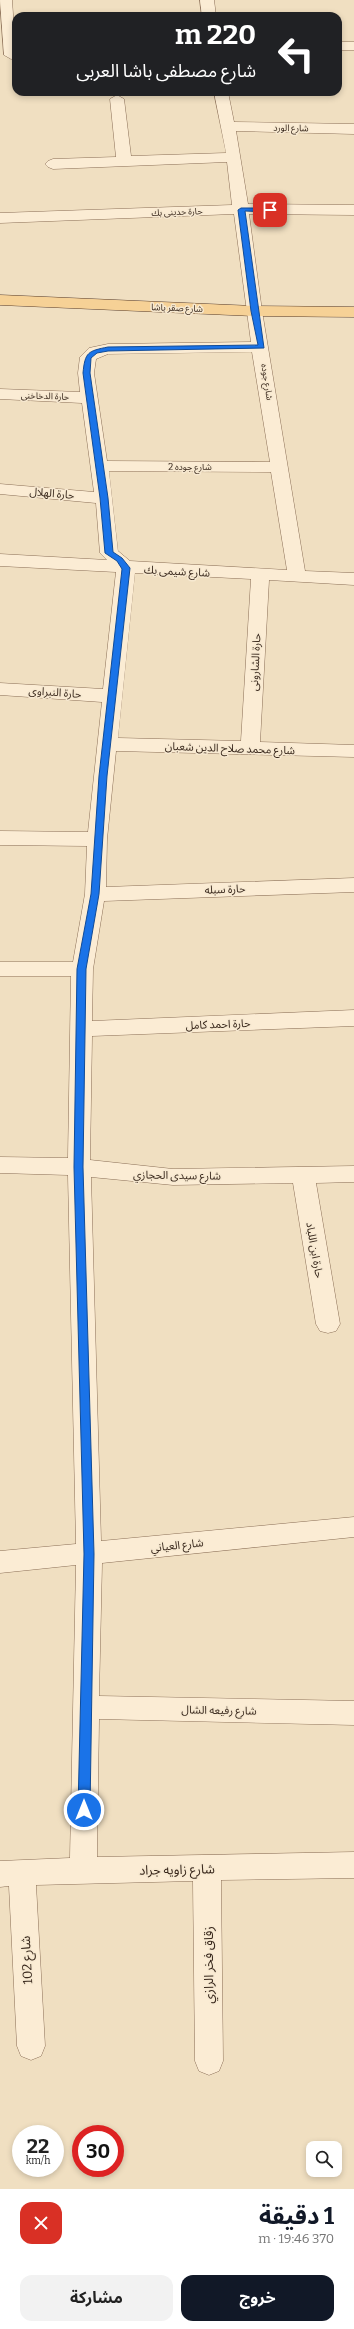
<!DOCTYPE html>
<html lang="ar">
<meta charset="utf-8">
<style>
:root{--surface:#fff;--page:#f2f2f2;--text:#222;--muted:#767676;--accent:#111827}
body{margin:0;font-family:Bitter,"Noto Sans Arabic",serif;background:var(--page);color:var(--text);direction:rtl;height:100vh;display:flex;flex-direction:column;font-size:15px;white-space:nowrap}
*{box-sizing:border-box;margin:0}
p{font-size:13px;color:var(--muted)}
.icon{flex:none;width:22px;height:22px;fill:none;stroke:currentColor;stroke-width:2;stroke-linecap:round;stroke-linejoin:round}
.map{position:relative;height:2189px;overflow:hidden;direction:ltr}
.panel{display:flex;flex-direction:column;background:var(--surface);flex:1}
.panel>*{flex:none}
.guide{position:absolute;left:12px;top:12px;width:330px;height:84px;border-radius:12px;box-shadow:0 2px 6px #0003;direction:rtl;background:#202124;color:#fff;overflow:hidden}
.fabs{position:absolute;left:306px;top:2141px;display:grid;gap:8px}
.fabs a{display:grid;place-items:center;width:36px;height:36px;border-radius:8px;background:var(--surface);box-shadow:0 2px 6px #0003;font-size:20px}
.speed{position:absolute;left:12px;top:2125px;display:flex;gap:8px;font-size:20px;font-weight:700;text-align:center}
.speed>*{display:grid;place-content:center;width:52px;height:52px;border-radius:50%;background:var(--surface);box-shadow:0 2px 6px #0003;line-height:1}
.speed small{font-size:10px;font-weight:400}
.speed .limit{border:6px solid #d22;background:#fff;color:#111}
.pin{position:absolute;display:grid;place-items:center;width:34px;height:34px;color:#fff;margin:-17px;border-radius:8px;box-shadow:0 2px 6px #0006}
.me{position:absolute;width:44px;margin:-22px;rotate:0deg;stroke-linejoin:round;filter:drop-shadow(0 0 3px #0008)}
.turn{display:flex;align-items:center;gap:14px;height:84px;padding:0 20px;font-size:18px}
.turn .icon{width:52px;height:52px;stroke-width:2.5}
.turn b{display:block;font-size:28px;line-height:34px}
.round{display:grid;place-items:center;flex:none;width:42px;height:42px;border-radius:12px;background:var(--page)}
.headline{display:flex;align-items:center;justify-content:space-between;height:68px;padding:0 20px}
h1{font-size:24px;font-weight:700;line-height:30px;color:var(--accent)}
.action{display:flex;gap:8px;margin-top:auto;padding:8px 20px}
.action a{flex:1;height:46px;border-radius:12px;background:var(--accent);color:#fff;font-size:16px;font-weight:700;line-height:46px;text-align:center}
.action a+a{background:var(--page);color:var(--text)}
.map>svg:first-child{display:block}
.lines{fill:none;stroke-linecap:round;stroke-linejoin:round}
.minor-casing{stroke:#8b6f57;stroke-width:1}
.major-casing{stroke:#583d2c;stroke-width:1}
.minor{fill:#fbecd4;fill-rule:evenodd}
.major{fill:#f6d196;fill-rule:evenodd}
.route{fill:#1a73e8;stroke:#114b97}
.labels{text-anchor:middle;stroke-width:3;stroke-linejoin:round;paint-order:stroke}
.far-street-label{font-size:9px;fill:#39281c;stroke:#f7e9d1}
.street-label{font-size:11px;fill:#39281c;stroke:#f7e9d1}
.near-street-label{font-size:13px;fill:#39281c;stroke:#f7e9d1}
</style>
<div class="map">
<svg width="354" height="2189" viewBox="0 0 354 2189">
<rect width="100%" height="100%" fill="#f0dfc1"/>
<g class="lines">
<g class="minor-casing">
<path id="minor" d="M0 0H12L16 58 11 59 4 55Z
M200 0H214L216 16H202Z
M338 42H354V50H338Z
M214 92H228L234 122 354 124V134L236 131 248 204 354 205V215L249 214 262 311 305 571 354 573V585L269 580 260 742 354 745V757L116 751 107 839 106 887 354 878V892L104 901 93 969 92 1021 354 1010V1026L92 1036 90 1160 173 1169 354 1166V1182L316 1183 340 1324 336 1331 328 1333 320 1331 316 1324 293 1183 173 1185 91 1177 101 1541 354 1517V1537L102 1563 99 1696 354 1701V1725L99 1719 97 1857 354 1852V1878L221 1880 223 2061 219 2071 209 2075 199 2071 195 2061 193 1881 36 1885 45 2046 41 2056 31 2060 21 2056 17 2046 9 1886 0 1887V1861L70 1858 76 1565 0 1573V1551L76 1544 68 1175 0 1173V1157L68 1158 71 976H0V962H73L85 894 87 846 0 845V831L88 832 102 702 0 695V683L103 689 116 572 0 566V554L107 560 100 553 96 503 0 494V484L94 492 82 403 0 399V389L80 392 78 373 80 357 89 348 108 344 251 342 234 214 0 223V213L232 205 227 162 53 169 48 167 45 164 48 161 53 159 116 157 110 99 117 95 124 99 131 156 226 153ZM252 352 270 462 107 461 94 373 96 359 108 354ZM109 471 271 472 287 570 130 561 118 551ZM135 573 251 579 241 741 118 738Z"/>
</g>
<g class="major-casing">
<path id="major" d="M0 295 254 306 354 307V317L254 316 0 305Z"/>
</g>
<use href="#minor" class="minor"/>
<use href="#major" class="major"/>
</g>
<path class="route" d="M241 208H270L273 210 270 212 245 211 264 348 108 351 97 353 91 358 90 373 108 498 113 552 122 558 130 568 107 776 99 894 86 969 83 1167 94 1554 90 1810 84 1816 78 1810 84 1554 74 1167 77 969 91 894 99 776 122 569 117 561 105 553 100 498 83 373C85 352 88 351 108 347L258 345 251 311 238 210Z"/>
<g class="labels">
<g class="far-street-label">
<text transform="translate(291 128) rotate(1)" y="3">شارع الورد</text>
<text transform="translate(177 212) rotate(-2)" y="3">حارة حدينى بك</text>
<text transform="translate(177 308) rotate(2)" y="3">شارع صقر باشا</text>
<text transform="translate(267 382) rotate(81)" y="3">شارع جوده</text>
<text transform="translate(45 396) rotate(2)" y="3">حارة الدخاخنى</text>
<text x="190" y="470">شارع جوده 2</text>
</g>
<g class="street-label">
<text transform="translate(52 493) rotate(5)" y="4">حارة الهلال</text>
<text transform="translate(177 571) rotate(3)" y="4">شارع شيمى بك</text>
<text transform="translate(255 662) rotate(-87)" y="4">حارة الشارونى</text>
<text transform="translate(55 692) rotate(4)" y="4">حارة النبراوى</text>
<text transform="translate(230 748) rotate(2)" y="4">شارع محمد صلاح الدين شعبان</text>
<text transform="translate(225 889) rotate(-2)" y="4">حارة سبله</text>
<text transform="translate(218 1024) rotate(-2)" y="4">حارة احمد كامل</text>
<text transform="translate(177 1175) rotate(1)" y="4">شارع سيدى الحجازي</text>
<text transform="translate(315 1250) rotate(80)" y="4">حارة ابن اللباد</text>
<text transform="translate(177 1545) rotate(-6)" y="4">شارع العياني</text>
<text transform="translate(219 1710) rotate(1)" y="4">شارع رفيعه الشال</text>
</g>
<g class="near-street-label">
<text transform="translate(177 1869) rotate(-1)" y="5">شارع زاويه جراد</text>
<text transform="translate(26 1960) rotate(-93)" y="5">شارع 102</text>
<text transform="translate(208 1965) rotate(-90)" y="5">زقاق فخر الرازي</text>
</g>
</g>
</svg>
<div class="fabs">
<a><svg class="icon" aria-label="search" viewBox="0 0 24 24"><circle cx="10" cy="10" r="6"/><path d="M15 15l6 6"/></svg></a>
</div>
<div class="speed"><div>22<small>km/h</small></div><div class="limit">30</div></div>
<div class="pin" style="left:270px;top:210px;background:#d93025"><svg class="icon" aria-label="arrive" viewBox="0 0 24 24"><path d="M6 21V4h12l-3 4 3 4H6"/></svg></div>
<svg class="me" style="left:84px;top:1810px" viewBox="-20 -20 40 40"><circle r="17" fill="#1a73e8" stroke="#fff" stroke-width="3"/><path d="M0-11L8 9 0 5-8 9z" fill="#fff"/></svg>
<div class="guide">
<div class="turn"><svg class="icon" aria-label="left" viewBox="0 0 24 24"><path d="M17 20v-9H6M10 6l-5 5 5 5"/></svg><div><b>220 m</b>شارع مصطفى باشا العربى</div></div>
</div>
</div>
<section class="panel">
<div class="headline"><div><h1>1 دقيقة</h1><p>370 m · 19:46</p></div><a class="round" style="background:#d93025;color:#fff"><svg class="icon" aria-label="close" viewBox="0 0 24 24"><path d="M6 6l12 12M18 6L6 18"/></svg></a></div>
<div class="action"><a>خروج</a><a>مشاركة</a></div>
</section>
